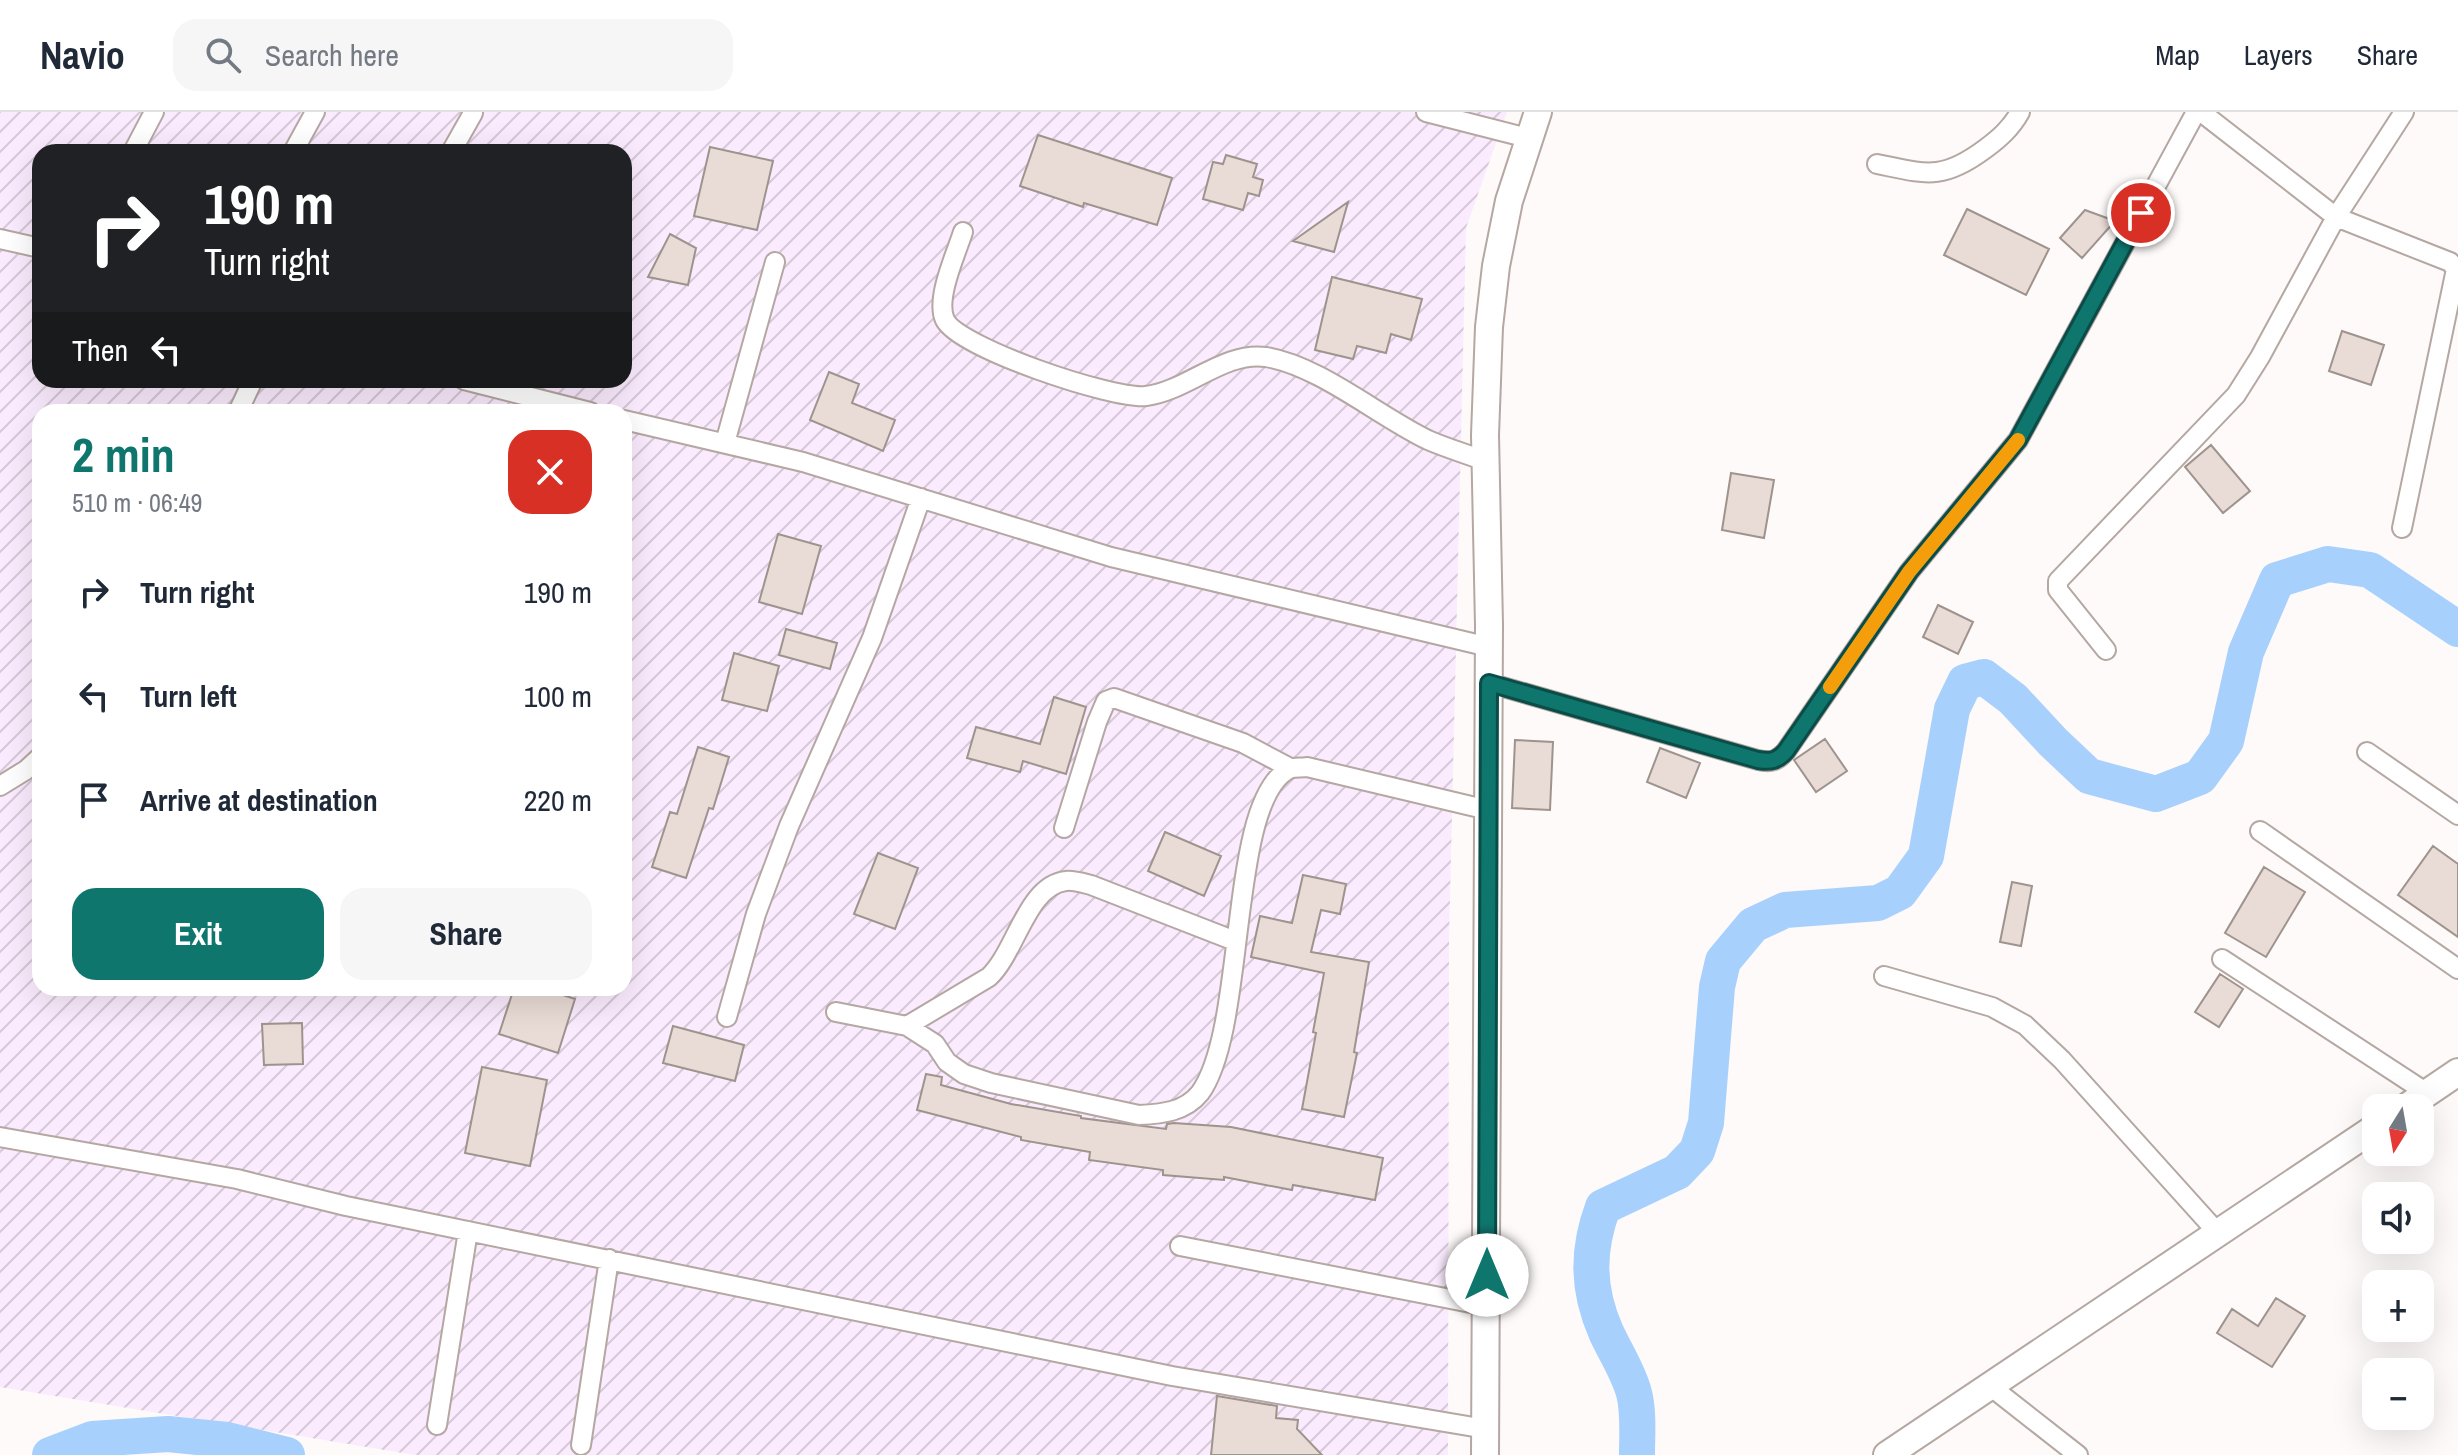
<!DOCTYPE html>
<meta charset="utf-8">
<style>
:root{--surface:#fff;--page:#f6f6f7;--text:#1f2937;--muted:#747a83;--line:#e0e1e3;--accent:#0f766e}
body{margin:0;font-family:"Archivo Narrow",sans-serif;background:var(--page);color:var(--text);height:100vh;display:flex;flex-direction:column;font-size:30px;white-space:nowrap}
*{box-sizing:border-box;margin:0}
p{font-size:26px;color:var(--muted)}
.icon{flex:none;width:44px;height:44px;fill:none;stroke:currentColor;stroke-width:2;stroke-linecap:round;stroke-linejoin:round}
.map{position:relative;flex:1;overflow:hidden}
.side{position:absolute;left:32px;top:292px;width:600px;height:592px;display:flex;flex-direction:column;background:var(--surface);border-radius:24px;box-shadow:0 8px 32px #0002}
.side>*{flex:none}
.banner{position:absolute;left:32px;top:32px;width:600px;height:244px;border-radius:24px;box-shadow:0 8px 32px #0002;background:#202124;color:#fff;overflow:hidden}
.needle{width:52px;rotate:191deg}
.tools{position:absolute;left:2362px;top:982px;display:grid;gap:16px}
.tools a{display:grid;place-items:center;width:72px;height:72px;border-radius:16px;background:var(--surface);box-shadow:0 8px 32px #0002;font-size:40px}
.pin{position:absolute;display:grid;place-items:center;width:68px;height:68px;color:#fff;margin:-34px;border:4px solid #fff;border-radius:50%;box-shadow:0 2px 8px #0007}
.me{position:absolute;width:88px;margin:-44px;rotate:0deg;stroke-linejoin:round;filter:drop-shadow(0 0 6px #0008)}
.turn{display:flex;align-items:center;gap:28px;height:168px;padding:0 40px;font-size:36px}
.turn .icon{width:104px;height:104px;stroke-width:2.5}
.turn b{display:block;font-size:56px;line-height:68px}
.then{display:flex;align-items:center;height:76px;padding:0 40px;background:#0003;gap:16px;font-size:30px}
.round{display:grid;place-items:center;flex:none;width:84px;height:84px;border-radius:24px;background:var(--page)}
.summary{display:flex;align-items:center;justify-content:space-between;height:136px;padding:0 40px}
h1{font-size:48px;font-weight:800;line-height:60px;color:var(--accent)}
.cta{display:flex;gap:16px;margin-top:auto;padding:16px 40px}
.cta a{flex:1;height:92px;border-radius:24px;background:var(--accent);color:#fff;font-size:32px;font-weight:800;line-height:92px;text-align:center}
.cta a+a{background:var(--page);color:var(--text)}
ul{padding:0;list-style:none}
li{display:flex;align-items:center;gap:24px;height:104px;padding:0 40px}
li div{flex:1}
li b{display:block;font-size:30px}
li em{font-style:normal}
header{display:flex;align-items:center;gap:48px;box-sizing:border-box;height:112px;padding:0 40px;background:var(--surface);border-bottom:2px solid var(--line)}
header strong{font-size:38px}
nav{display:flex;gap:44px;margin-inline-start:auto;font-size:28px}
.search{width:560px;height:72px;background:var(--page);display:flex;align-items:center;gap:20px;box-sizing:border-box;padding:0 28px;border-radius:24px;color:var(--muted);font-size:30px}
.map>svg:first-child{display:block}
.industrial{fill:url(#industrial-furrows);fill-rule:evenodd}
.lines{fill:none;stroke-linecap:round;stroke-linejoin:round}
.river{stroke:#a7d0fd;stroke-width:36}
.building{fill:#e9dbd6;stroke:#9f938d;stroke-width:2}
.street-casing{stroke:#b5a7a2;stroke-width:22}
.secondary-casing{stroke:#b5a7a2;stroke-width:30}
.street{stroke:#fff;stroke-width:18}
.secondary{stroke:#fff;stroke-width:26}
.route-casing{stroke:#0a4d48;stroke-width:20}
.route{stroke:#0f766e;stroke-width:14}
.slow{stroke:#f59e0b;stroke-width:14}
</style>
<header>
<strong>Navio</strong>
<div class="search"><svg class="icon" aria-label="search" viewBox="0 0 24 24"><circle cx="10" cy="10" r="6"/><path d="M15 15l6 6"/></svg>Search here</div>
<nav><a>Map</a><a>Layers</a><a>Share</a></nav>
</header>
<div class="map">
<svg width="2458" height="1343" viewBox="0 0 2458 1343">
<defs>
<pattern id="industrial-furrows" width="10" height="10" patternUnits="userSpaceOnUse" patternTransform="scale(2)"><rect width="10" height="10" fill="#fbebfe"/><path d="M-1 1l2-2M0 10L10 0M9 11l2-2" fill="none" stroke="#d7c9d9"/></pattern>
</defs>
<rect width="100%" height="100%" fill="#fdfaf9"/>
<path class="industrial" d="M0 0H1507L1466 116 1449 827 1448 1343H415L0 1275ZM40 40H624V268H40ZM40 300H624V876H40Z"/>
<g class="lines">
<path class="river" d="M50 1343 92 1327 168 1322 227 1328 287 1343
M1637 1343C1637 1324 1639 1300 1634 1281 1628 1259 1615 1240 1606 1220 1587 1177 1587 1138 1603 1095L1677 1060 1697 1039 1706 1011 1717 875 1723 849 1753 813 1785 798 1878 791 1900 780 1926 744 1952 597 1965 570 1984 565 2013 587 2053 630 2089 664 2156 682 2200 665 2226 629 2246 540 2277 468 2328 452 2370 458 2458 517"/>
</g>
<path class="building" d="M1038 23 1172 66 1157 113 1084 91 1083 95 1020 74Z
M710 35 773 49 757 118 694 104Z
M1226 43 1257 52 1253 65 1263 68 1259 84 1248 81 1243 98 1203 87 1213 50 1223 52Z
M1348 90 1334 140 1293 129Z
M1967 97 2049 137 2026 183 1944 143Z
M2085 98 2115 109 2082 146 2060 126Z
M670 122 696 136 688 173 648 165Z
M1332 165 1422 187 1411 228 1391 222 1386 241 1357 234 1353 247 1315 238Z
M2342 219 2384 233 2371 273 2329 259Z
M829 260 859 272 852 291 895 308 883 339 810 308Z
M2211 333 2250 379 2223 401 2185 355Z
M1731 361 1774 368 1764 426 1722 418Z
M778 422 821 434 802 502 759 490Z
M1938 493 1973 510 1958 542 1923 525Z
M786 517 837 531 830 557 779 543Z
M734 541 779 554 767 599 722 588Z
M1054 585 1086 595 1066 662 1023 649 1020 660 967 646 976 615 1040 632Z
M1825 627 1847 659 1816 680 1794 648Z
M1515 628 1553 630 1550 698 1512 696Z
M698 635 729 645 713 697 709 696 686 766 652 755 670 700 677 702Z
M1660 636 1700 651 1686 686 1647 670Z
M1165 720 1221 744 1204 784 1148 759Z
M2433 734 2458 752V825L2398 783Z
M878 741 918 756 895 817 854 802Z
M2264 755 2305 780 2266 845 2225 821Z
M1303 763 1346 772 1340 802 1321 798 1311 840 1369 850 1354 940 1357 941 1344 1005 1302 997 1316 921 1313 920 1324 861 1251 845 1260 804 1292 811Z
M2012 770 2032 774 2021 834 2000 830Z
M2220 862 2243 877 2219 915 2195 900Z
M514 876H542L575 887 558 941 499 922Z
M302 911 303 952 264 953 262 912Z
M673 914 744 933 735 969 663 951Z
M482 955 547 968 530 1054 465 1041Z
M926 962 942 965 941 973 1011 992 1081 1004V1006L1166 1017 1167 1012 1174 1011 1231 1015 1383 1046 1375 1088 1293 1073 1292 1078 1224 1065V1068L1163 1063V1058L1089 1048 1090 1040 1021 1028V1025L917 998Z
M2276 1186 2305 1204 2272 1255 2217 1221 2232 1197 2258 1214Z
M1217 1284 1277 1294 1276 1306 1298 1308 1297 1317 1322 1343H1211Z"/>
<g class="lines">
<g class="street-casing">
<path id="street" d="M1426 0 1528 26
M2201 0 2336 105 2450 150 2456 157 2402 416
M133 40 154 0
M293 40 315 0
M451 40 473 1
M1877 52C1926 62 1942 69 1985 37 2000 26 2011 16 2020 0
M963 120C956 142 935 187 945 208 959 236 1114 288 1146 284 1187 279 1224 239 1266 245 1320 254 1378 304 1428 328 1446 336 1467 342 1485 349
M0 127 40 136
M464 268 590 300
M238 300 253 268
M624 308 803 350 1111 445 1489 535
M725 331 775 150
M2106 538 2058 478V469L2236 283 2260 245 2336 105 2404 0
M1489 571 1758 648C1771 651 1777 649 1786 639L1909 460 2018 328 2196 0
M2367 640 2458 703
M0 674 26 658 40 645
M1064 716 1097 610 1106 589 1114 586 1243 631 1290 656
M2260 719 2458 857
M2222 847 2427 981
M1884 864 1992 895 2025 913 2062 948 2217 1120
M836 900 907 914 935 932 947 950 964 962 991 971 1139 1003C1161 1002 1185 1000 1200 981 1248 915 1227 690 1289 657 1294 655 1302 656 1307 655L1488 698
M727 905 756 802 789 714 872 526 921 386
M907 914 989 865C1016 840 1027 773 1066 769 1073 768 1083 771 1091 773L1235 829
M0 1025 237 1067 346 1094 1172 1264 1486 1317
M1180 1134 1486 1194
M1990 1274 2078 1343
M437 1313 468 1119
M581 1333 609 1147"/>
</g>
<g class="secondary-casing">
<path id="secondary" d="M2405 996 2458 960
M1485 1343 1489 513 1485 323 1489 215 1496 154 1509 89 1538 0
M1887 1343 2376 1015"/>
</g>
<use href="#street" class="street"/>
<use href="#secondary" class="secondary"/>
</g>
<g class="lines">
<g class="route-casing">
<path id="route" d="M1487 1163 1489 571 1758 648C1771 650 1777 649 1786 639L1909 460 2018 328 2141 101"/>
</g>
<use href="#route" class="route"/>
<path class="slow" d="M1830 575 1909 460 2018 328"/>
</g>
</svg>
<div class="tools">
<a><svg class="needle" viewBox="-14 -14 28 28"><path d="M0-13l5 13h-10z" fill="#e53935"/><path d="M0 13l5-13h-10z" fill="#747a83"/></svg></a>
<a><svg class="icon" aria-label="sound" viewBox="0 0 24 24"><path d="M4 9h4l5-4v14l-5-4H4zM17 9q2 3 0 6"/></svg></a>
<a>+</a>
<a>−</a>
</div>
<div class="pin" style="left:2141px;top:101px;background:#d93025"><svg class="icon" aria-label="arrive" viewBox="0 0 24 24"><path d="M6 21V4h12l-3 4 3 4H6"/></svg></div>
<svg class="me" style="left:1487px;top:1163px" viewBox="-20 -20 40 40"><circle r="19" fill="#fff"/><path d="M0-13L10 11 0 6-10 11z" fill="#0f766e"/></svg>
<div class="banner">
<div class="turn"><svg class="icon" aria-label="right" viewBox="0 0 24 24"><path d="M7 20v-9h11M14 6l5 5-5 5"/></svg><div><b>190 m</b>Turn right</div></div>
<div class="then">Then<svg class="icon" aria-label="left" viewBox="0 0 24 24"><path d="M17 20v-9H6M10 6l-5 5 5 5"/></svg></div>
</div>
<section class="side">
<div class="summary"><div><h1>2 min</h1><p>510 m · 06:49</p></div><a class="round" style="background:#d93025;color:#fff"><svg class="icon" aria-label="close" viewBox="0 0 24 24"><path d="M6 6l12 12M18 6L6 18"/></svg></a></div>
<ul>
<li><svg class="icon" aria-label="right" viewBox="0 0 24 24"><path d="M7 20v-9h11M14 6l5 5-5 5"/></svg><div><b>Turn right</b></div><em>190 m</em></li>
<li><svg class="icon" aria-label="left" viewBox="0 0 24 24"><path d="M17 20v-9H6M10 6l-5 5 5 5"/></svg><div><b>Turn left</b></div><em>100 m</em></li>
<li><svg class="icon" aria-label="arrive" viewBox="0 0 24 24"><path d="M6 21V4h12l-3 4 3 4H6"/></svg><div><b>Arrive at destination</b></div><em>220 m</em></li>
</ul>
<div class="cta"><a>Exit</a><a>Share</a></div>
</section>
</div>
